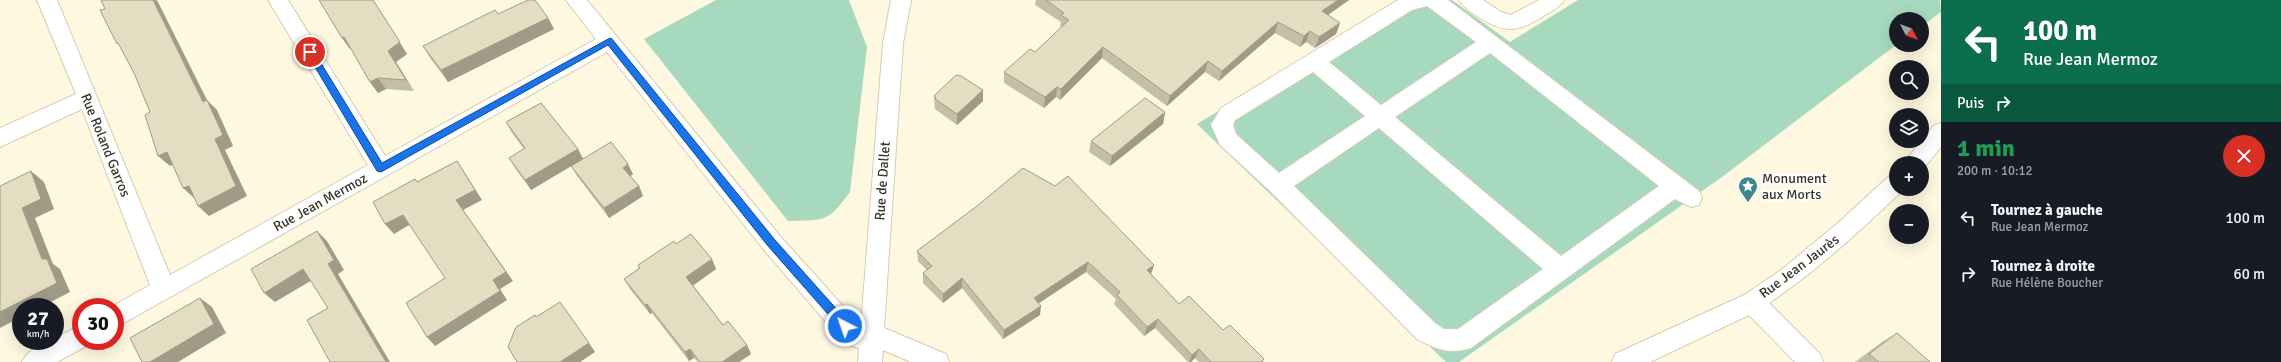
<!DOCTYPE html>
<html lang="fr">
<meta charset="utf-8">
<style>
:root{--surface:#171b24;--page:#20242c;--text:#f1f3f6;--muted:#9ea1a6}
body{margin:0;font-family:Signika,sans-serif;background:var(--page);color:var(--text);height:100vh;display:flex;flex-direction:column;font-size:15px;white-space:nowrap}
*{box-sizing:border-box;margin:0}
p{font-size:13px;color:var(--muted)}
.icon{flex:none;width:22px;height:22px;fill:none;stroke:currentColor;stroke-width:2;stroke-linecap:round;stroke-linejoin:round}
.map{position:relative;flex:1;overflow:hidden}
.details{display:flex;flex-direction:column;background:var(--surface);width:340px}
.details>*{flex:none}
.top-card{background:#0b6e4f;color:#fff;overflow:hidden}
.needle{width:26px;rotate:131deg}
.controls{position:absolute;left:1889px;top:12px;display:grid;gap:8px}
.controls a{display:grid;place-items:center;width:40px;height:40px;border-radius:50%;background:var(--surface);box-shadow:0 4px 16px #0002;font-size:20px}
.speed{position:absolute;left:12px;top:298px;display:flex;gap:8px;font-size:20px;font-weight:700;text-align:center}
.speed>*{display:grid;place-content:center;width:52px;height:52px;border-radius:50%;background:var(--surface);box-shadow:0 4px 16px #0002;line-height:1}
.speed small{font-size:10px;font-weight:400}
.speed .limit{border:6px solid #d22;background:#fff;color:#111}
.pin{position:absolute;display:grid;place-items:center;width:34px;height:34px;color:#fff;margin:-17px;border:2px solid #fff;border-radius:50%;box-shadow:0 1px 4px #0007}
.me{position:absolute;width:44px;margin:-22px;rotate:319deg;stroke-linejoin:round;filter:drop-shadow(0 0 3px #0008)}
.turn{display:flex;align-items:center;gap:14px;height:84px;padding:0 16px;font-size:18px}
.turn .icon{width:52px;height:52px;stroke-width:2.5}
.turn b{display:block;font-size:28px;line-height:34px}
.then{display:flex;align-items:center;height:38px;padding:0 16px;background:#0003;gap:8px;font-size:15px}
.round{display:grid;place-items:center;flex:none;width:42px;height:42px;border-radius:21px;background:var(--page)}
.overview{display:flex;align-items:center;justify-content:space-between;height:68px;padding:0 16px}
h1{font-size:24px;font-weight:800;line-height:30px;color:#1e9e55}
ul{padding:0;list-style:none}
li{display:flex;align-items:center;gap:12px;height:56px;padding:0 16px}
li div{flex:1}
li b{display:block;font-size:15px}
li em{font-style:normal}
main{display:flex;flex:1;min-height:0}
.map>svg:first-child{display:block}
.green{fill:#a6d9be}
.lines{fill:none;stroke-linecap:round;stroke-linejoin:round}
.minor-casing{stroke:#d4cdb1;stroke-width:2}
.minor{fill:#fff;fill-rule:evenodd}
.wall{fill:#c5bea6}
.shaded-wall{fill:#a09b87}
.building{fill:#e5ddc1;stroke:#a09b87}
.route{fill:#1a73e8;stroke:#114b97}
.labels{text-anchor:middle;stroke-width:4;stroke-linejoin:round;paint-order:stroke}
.street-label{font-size:14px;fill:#38352a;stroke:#fff}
.poi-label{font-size:14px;fill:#38352a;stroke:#fff;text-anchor:start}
</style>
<main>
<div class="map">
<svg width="1941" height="362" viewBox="0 0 1941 362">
<rect width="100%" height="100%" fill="#fef8e1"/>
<path class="green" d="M716 0H849L867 47 850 192C827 223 825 220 788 221L644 39Z
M1400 0H1452L1510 42 1578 0H1940L1941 12 1922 26V19H1896V45L1722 177 1459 362H1446L1197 124Z"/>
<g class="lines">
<g class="minor-casing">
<path id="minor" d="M37 0H57L170 275 368 165 268 0H288L385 156 596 39 566 0H587L780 236 861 326 883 43 891 0H911L903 43 884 328 946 354 949 362H911L883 350 882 362H858L859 348 845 344 764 250 607 52 115 328V307H111L150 285 82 109 0 147V128L76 94Z
M1398 0H1448L1699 191 1702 198 1699 205 1691 207 1675 199 1471 348C1450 355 1435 349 1417 339L1270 191 1220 145 1211 125 1221 108ZM1427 6 1476 42 1381 105 1329 62 1412 10ZM1490 53 1659 186 1561 256 1395 117ZM1313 72 1365 116 1279 173 1236 134 1233 125 1235 120ZM1379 128 1543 269 1458 329H1444L1435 323 1294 186Z
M1459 0H1483L1501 12 1511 15 1539 0H1564C1560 7 1552 11 1545 15 1518 33 1504 34 1477 16 1471 12 1463 7 1459 0Z
M1941 123V147L1923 169 1922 163H1904L1933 126Z
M1896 174V189H1904C1861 230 1818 270 1769 303L1820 354 1823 362H1795L1749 315 1650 362H1612L1615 354 1744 295 1781 270 1838 223 1888 177Z
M81 325V341H91L90 344 57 362H22C27 351 43 341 55 341V338Z"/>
</g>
<use href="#minor" class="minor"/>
</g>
<path class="wall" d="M373 0 407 54 396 62 414 91 386 89 378 93 370 82 351 49H350L342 38Z
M1036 0H1349L1328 15 1340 23 1336 34 1315 48 1306 42 1300 47 1275 33 1219 81 1205 72 1167 106 1102 58 1060 100 1056 97 1044 108 1004 83V72L1035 52 1062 27 1060 26 1061 22 1035 5Z
M498 14 548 18 554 29 448 82 430 58 423 46Z
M983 90V101L957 125 935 109 934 96Z
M1165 112 1163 124 1110 166 1089 152 1091 141Z
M506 122 578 149 583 159 531 190 515 168 509 158 524 149 512 133Z
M571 166 633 174 630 176 639 186 643 196 609 218 577 176Z
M676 244 716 269 693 285 723 325 747 345 751 354 739 362H698L694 358 689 361 652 313 650 314 630 289 624 279 639 269 638 265Z
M917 251 1154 265 1151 274 1179 304 1223 330 1264 359 1263 362H1199L1195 358 1191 362H1188L1155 328 1144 336 1114 304 1116 299 1086 272 1039 303 1040 315 1003 339 962 288 943 303 923 283V273L927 270 918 261Z
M1897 333 1930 362H1855L1882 342Z"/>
<path class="shaded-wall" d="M153 0H156L158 2 209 104 207 100 217 110 233 146 225 150 247 196 209 216 198 206 215 139 203 102Z
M373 0 407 54 396 62 414 91 388 51Z
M1338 0H1349L1318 22 1322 11Z
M548 18 554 29 448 82 441 70Z
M1278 22 1275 33 1219 81 1222 71Z
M1340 23 1336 34 1315 48 1319 37Z
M1310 31 1306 42 1300 47 1304 36Z
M344 37 352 48 350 49 342 38Z
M1103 47 1102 58 1060 100 1061 89Z
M1208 61 1205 72 1167 106 1170 96Z
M378 78 386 89 378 93 370 82Z
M1057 87 1056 97 1044 108 1045 97Z
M983 90V101L957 125V114Z
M1165 112 1163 124 1110 166 1112 156Z
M578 149 583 159 531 190 525 180Z
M167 152 178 162 170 166 158 156Z
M457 161 482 200 463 210 513 281 500 289 507 300 435 346 427 337 493 280 456 200Z
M628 164 633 174 628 178 623 168Z
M31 171 44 182 54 209 35 218 53 264 60 269 70 292 41 307H21V317L0 328V312L42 259 22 208Z
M189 186 200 196 194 198 183 188Z
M639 186 643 196 609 218 604 208Z
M403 215 411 224 394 234 385 224Z
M317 231 327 241 344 270 338 274 390 362H386L328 264Z
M712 259 716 269 691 287 686 277Z
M1088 262 1086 272 1033 307 1034 298Z
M1154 265 1151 274 1147 270Z
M303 269 314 279 275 302 264 293Z
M962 278V288L943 303V294Z
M200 298 212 307 226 333 178 362H150Z
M647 304 652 313 650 314 645 305Z
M1041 306 1040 315 1003 339 1004 330Z
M1158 319 1155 328 1144 336 1147 327Z
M589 343 595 352 580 362H560Z
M747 345 751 354 739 362H722Z
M690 349 694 358 689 361 685 352Z
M1199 349 1195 358 1191 362H1189L1192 355Z"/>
<path class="building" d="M101 0H153L203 102 207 100 223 135 215 139 236 186 198 206 189 186 183 188 167 152 158 156 145 115 150 112 134 73 118 43 117 44 100 10 105 9Z
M319 0H373L400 42 388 51 406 80 378 78 370 82 344 37 342 38Z
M528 0H535L548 18 441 70 423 46 495 10 498 14Z
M1046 0H1338L1322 11 1340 23 1319 37 1310 31 1304 36 1278 22 1222 71 1208 61 1170 96 1103 47 1061 89 1057 87 1045 97 1004 72 1030 49 1035 52 1069 20 1061 15 1064 13Z
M956 75 961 76 983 90 957 114 935 99 936 98 934 96Z
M1145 98 1165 112 1112 156 1091 141Z
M541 103 578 149 525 180 509 158 525 148 506 122Z
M611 142 628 164 623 168 639 186 604 208 571 166Z
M457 161 475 190 456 200 506 272 493 280 500 291 427 337 406 303 445 278 403 215 385 224 373 202 415 179 417 182Z
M1023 168 1055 186 1068 176 1154 265 1147 270 1179 304 1189 296 1223 330 1230 325 1264 359 1261 362H1211L1199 349 1192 355 1158 319 1147 327 1117 295 1120 292 1088 262 1034 298 1041 306 1004 330 962 278 943 294 923 273 932 266 917 251 977 206Z
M31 171 41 199 22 208 42 259H47L57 283 0 312V186Z
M317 231 334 260 328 264 386 362H330L307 320 328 308 303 269 264 293 251 269Z
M691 234 712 259 686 277 723 325 728 321 747 345 722 362H700L690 349 685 352 647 304 645 305 624 279 640 268 638 265 674 241 676 244Z
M200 298 214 324 150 362H142L130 338Z
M560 302 589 343 560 362H517L508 347 516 327 535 315 536 317Z
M1897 333 1930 362H1879L1869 354Z"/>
<path class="route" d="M610 38 612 39 775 240 849 323V329H841L768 246 608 45 381 172 377 171 306 52 307 50H313L382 163Z"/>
<defs>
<g id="sight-pin" transform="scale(1)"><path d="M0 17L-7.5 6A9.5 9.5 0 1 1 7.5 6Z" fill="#3e858f" stroke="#fff"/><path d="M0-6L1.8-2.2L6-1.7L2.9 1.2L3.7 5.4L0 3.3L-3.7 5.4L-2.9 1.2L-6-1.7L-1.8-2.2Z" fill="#fff"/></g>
</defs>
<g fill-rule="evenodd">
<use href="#sight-pin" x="1748" y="186"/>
</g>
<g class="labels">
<g class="street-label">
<text transform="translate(106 145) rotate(68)" y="5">Rue Roland Garros</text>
<text transform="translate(882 181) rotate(-86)" y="5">Rue de Dallet</text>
<text transform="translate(320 202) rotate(-29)" y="5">Rue Jean Mermoz</text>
<text transform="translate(1799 266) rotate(-37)" y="5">Rue Jean Jaurès</text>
</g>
<g class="poi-label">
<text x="1762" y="183">Monument<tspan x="1762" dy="16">aux Morts</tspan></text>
</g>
</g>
</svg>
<div class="controls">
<a><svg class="needle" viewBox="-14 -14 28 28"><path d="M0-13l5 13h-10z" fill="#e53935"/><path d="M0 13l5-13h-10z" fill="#9ea1a6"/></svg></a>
<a><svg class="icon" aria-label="search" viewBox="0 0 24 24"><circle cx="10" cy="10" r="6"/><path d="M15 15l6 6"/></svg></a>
<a><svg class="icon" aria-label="layers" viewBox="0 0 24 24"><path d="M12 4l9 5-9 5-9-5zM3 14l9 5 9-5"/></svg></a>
<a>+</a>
<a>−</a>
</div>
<div class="speed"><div>27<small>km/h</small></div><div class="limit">30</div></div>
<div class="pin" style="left:310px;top:52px;background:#d93025"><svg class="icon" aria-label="arrive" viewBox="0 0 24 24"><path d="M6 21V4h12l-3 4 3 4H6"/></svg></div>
<svg class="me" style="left:845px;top:326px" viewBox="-20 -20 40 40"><circle r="17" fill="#1a73e8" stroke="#fff" stroke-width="3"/><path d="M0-11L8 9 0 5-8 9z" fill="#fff"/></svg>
</div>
<section class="details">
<div class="top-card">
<div class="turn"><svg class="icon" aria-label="left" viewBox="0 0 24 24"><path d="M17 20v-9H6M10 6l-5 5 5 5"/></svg><div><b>100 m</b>Rue Jean Mermoz</div></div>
<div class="then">Puis<svg class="icon" aria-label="right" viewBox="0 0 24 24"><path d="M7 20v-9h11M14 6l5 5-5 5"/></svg></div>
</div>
<div class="overview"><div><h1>1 min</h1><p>200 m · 10:12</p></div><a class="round" style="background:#d93025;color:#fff"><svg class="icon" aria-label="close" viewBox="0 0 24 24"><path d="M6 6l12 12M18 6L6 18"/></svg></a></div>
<ul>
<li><svg class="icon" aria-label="left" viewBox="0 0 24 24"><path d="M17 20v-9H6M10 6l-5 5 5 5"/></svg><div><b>Tournez à gauche</b><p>Rue Jean Mermoz</p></div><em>100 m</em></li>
<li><svg class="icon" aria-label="right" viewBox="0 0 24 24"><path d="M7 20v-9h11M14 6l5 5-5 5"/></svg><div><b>Tournez à droite</b><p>Rue Hélène Boucher</p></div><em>60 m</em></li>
</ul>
</section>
</main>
